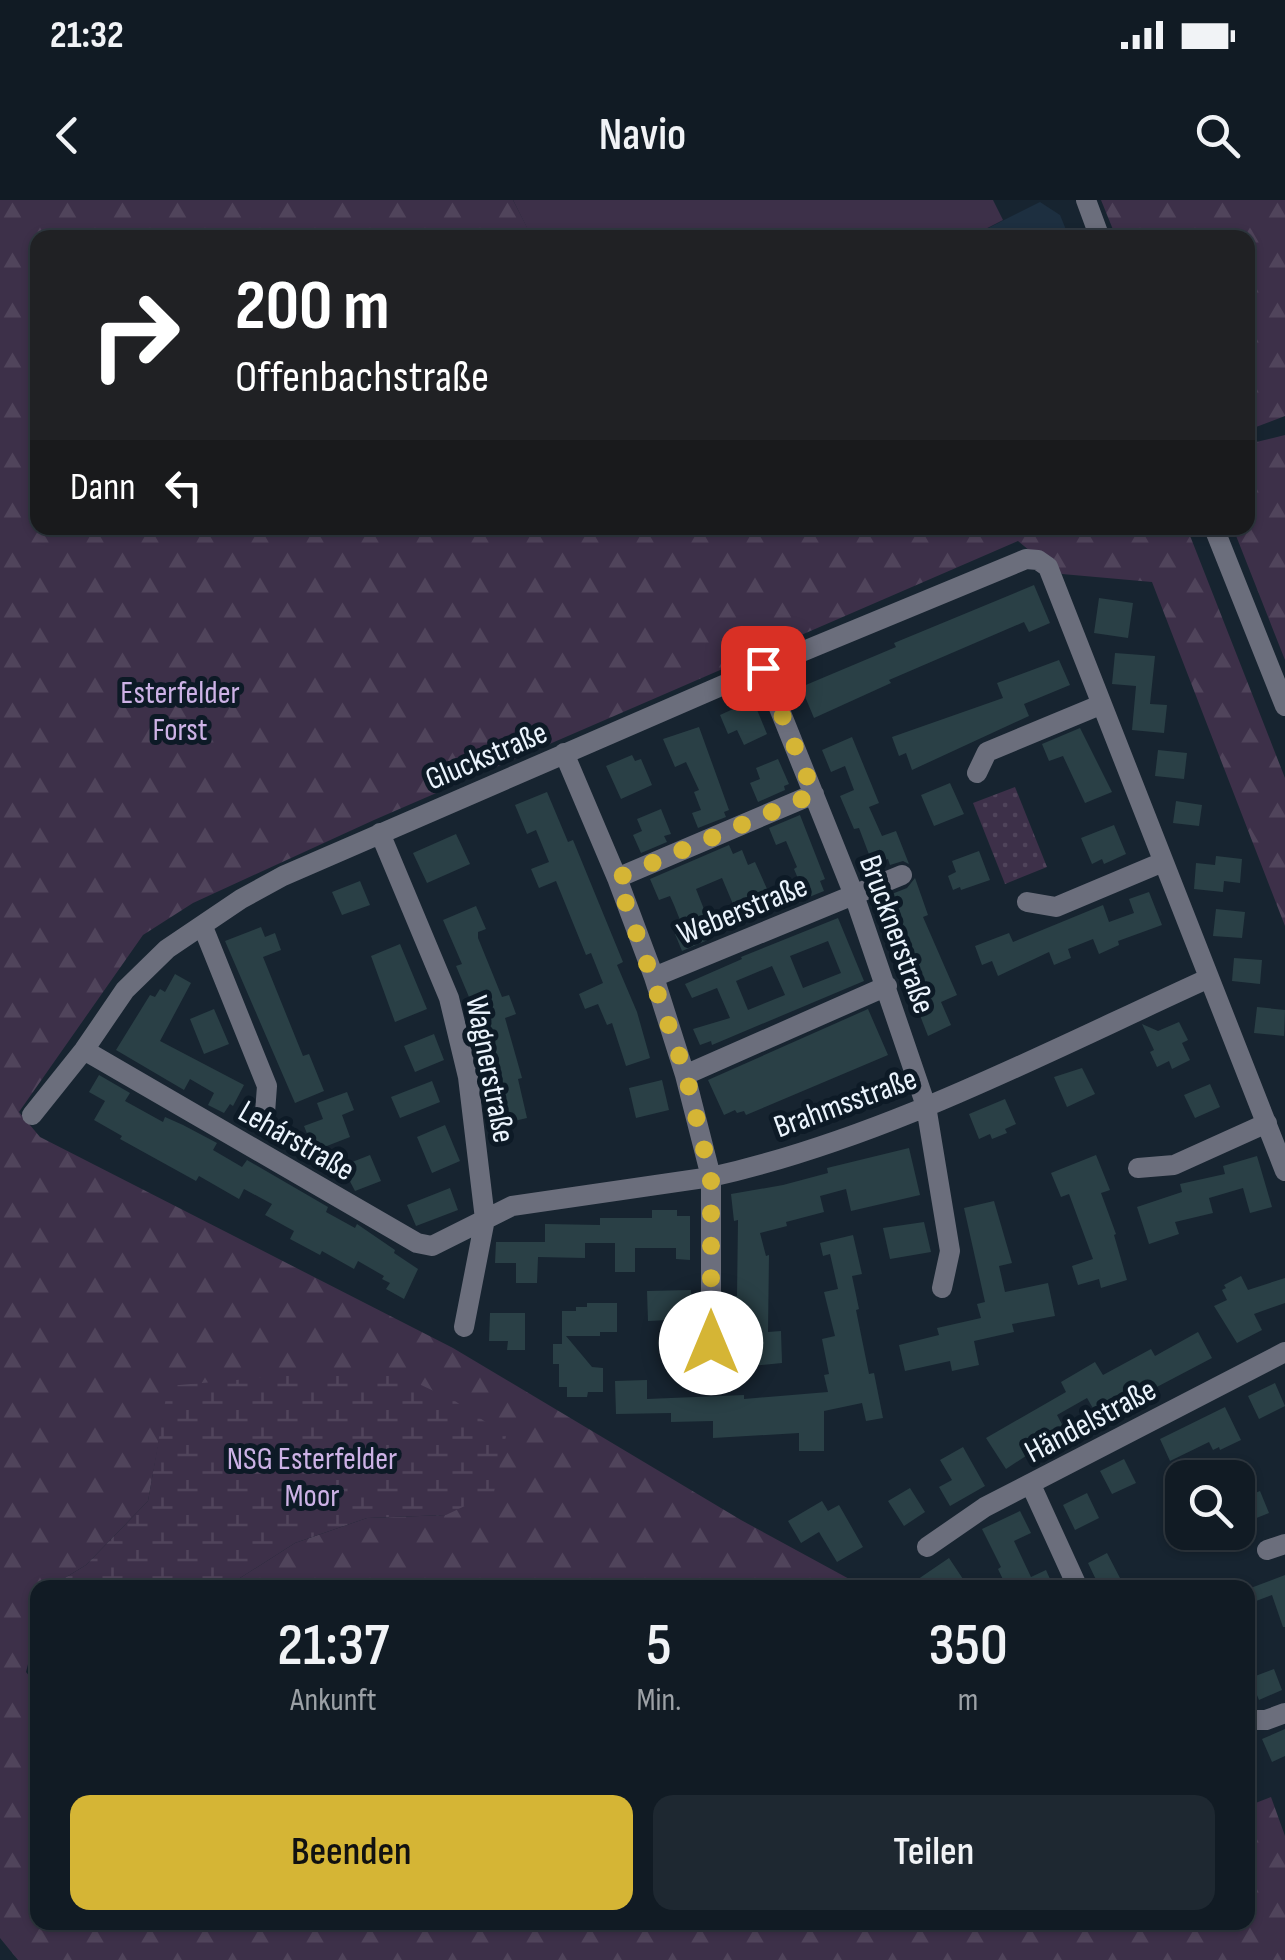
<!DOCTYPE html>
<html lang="de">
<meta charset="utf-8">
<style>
:root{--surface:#111b24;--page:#1e2831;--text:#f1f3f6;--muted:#9ca1a6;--line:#303941;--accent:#d5b535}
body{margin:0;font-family:"Sofia Sans Condensed",sans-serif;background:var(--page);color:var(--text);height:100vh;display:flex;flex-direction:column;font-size:38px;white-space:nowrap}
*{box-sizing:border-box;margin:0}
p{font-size:32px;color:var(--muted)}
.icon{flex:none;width:55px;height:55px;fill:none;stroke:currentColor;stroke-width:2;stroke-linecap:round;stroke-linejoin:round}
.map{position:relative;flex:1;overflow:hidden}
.panel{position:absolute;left:30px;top:1380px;width:1225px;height:350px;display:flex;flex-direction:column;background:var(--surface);border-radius:20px;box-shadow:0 2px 8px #0004,0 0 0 2px var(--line)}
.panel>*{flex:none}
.guide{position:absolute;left:30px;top:30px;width:1225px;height:305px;border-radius:20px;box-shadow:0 2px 8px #0004,0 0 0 2px var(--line);background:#202124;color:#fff;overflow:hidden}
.buttons{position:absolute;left:1165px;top:1260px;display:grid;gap:20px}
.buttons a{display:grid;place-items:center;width:90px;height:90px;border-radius:20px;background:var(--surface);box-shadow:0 2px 8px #0004,0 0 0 2px var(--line);font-size:50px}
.pin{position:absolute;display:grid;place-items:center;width:85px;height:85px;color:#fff;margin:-42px;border-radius:20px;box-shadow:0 5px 15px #0006}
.me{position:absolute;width:110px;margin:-55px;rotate:0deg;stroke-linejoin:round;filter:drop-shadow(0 0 8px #0008)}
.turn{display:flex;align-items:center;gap:35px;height:210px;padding:0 40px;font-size:45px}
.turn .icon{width:130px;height:130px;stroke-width:2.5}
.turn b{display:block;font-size:70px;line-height:85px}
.then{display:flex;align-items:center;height:95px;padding:0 40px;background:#0003;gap:20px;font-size:38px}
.eta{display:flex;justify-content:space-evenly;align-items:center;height:170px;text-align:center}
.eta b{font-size:60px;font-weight:600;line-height:70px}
.cta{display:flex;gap:20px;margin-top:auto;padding:20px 40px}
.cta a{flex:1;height:115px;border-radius:20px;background:var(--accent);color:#111;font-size:40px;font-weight:600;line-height:115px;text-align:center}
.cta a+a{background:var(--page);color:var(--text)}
.status{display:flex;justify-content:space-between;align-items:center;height:70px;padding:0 50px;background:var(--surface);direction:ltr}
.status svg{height:28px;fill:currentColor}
header{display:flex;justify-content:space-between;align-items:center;height:130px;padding:0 40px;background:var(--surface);font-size:45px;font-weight:600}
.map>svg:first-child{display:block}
.built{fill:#1d2f40}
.grass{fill:url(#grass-dots)}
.forest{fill:url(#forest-firs)}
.wetland{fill:url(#wetland-marsh)}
.garden{fill:#3d3049}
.building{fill:#2a4046;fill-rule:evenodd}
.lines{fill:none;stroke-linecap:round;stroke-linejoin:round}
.minor{stroke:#6b6e7c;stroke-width:20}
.route{stroke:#d5b535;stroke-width:18;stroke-dasharray:0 32.4}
.labels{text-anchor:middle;stroke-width:10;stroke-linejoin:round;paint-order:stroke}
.park-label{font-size:32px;fill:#cdb2e6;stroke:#0d1a26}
.street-label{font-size:32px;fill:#ebf4fd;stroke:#0d1a26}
</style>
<div class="status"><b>21:32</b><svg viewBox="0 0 49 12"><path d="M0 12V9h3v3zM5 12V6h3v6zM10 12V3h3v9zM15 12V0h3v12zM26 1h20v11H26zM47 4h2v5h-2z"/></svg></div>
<header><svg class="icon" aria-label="back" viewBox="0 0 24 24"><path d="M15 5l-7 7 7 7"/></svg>Navio<svg class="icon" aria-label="search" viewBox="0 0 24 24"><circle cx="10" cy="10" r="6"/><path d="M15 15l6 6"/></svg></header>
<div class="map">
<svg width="1285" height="1760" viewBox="0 0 1285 1760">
<defs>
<pattern id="grass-dots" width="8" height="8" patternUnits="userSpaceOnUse" patternTransform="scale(2.5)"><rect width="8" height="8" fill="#3d3049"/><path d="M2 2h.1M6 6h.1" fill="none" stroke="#50445b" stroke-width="1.8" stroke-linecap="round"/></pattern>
<pattern id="forest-firs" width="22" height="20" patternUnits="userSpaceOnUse" patternTransform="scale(2.5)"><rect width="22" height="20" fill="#3d3049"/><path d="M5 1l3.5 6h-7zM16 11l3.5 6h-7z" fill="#50445b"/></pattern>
<pattern id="wetland-marsh" width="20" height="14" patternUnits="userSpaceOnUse" patternTransform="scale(2.5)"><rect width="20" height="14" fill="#3d3049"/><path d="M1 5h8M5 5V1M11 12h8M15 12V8" fill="none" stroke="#50445b"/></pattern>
</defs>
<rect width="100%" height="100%" fill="#172430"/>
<path class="built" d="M1040 2 1060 15 1069 37 968 38Z"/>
<path class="grass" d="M1015 587 1047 667 1005 684 973 603Z"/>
<path class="forest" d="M0 0H513L532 37 38 38V328H936L940 334 954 328H1187L1285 578V726L1152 382 1062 374 1043 356 1030 351 1018 341 374 620 193 703 143 735 19 912 40 937 453 1148 741 1320 864 1387H226L295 1343 367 1318 446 1315 169 1186 148 1301 86 1365 50 1387 38 1388 37 1429 26 1472 38 1486V1722H1248V1601L1253 1604 1271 1597 1285 1636V1760H18L0 1738Z
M1101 0H1285V216L1248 230V38L1116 37Z
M1285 235V460L1233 328H1248V244Z"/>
<path class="wetland" d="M282 1176H402L455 1201 506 1236 494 1292 446 1315 367 1318 295 1343 226 1387H50L86 1365 148 1301 168 1186Z"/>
<path class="garden" d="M513 0H993L1003 20 968 38H532Z"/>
<path class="building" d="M1034 385 1050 423 1029 432 1024 422 889 480 891 483 814 518 801 487 896 447 894 443Z
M1099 398 1133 403 1128 438 1094 433Z
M1115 453 1155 456 1150 504 1167 505 1164 533 1132 530 1136 486 1112 484Z
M1059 460 1070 485 1024 504 1029 516 912 570 906 553 899 556 892 537 1003 498 997 483Z
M753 500 767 534 744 545 737 530 728 534 720 515Z
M699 527 729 610 724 612 726 617 698 628 692 613 701 610 694 592 699 590 686 562 675 567 663 539Z
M1080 528 1112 592 1085 603 1063 556 1049 561 1042 544Z
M852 537 879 603 869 607 882 636 896 631 909 664 903 661 890 665 888 659 873 665 859 628 854 629 840 596 854 590 845 566 831 572 822 550Z
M1158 550 1187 553 1184 579 1155 576Z
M632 555 635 561 641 559 652 585 621 599 606 566Z
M778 559 789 584 784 586 785 590 758 602 750 583 760 579 756 568Z
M950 583 964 614 934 626 921 595Z
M547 592 568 642 573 640 623 762 617 765 637 812 650 858 626 866 612 823 607 825 598 804 585 809 579 794 603 783 591 753 586 755 556 681 539 688 531 669 549 662 536 630 527 634 515 605Z
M1176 601 1202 605 1199 626 1173 623Z
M661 609 671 634 664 636 667 642 641 653 633 635 642 631 637 619Z
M800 615 825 679 820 681 824 691 797 702 790 684 799 681 794 669 797 667 786 641 776 645 769 628Z
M1114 625 1126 654 1104 664 1102 659 1092 664 1081 638Z
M456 634 470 664 427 683 413 653Z
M729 645 733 654 742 650 748 665 755 662 772 700 738 716 722 678 696 689 711 727 708 728 710 739 682 751 675 734 684 730 674 705 670 696 659 700 650 679Z
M979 651 990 680 961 690 960 687 953 690 948 676 956 672 952 661Z
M1216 656 1242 659 1240 683 1224 681 1223 692 1194 689 1196 663 1215 665Z
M915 678 928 715 923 717 957 795 941 802 951 825 928 836 893 746 903 741 894 717 887 720 879 699 907 688Z
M360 681 370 705 342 715 332 692Z
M1149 692 1162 725 1118 741 1119 745 1099 754 1093 739 1068 749 1071 758 1054 765 1049 752 998 776 992 761 982 765 975 746 1009 733 1013 742 1103 705 1109 722 1134 713 1129 699Z
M476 706 486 729 478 732V738L502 797 509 795 516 814 505 818 522 878 518 879 527 918 501 924 483 849 491 847 472 796 469 797 456 766 462 764 443 720Z
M1216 709 1245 712 1242 738 1213 736Z
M838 718 864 781 712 845 711 841 700 845 693 829 730 818 717 788 692 798 685 784 742 759 741 757ZM828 741 841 773 803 788 790 756ZM772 766 785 795 748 810 736 781Z
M261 727 265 737 275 733 281 750 263 757 303 856 309 854 324 891 295 903 225 741Z
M400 744 427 809 395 822 371 756Z
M1234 758 1262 760 1260 784 1232 781Z
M175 774 191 783 160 841 244 885 233 906 230 904 224 913 208 905 214 893 190 879 184 890 116 850 150 795 155 797 160 789 165 792Z
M1257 807 1285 810 1284 836 1254 833Z
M214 809 229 844 204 854 190 819Z
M868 809 888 855 746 915 744 911 737 913 735 910 724 915 708 880Z
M1179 822 1188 840 1182 843 1190 860 1172 869 1169 861 1157 867 1150 852 1154 850 1142 824 1158 831Z
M434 834 444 860 415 872 404 846Z
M1082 868 1095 894 1067 907 1054 877Z
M99 875 130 893 125 901 163 922 165 917 183 925 217 943 213 950 242 967 247 960 328 1007 326 1012 355 1028 357 1024 395 1050 394 1053 418 1069 404 1099 386 1089 390 1083 382 1079 384 1076 358 1061 354 1069 322 1051 320 1055 290 1039 294 1031 265 1015 272 1004 244 989 239 999 199 976 196 981 120 939 122 936 94 920 105 901 89 892Z
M662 880 669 910 636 918 629 888Z
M432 881 440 902 400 918 391 897Z
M1210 884 1220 907 1195 918 1184 895Z
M347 892 354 910 342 915 350 937 314 951 304 926 323 919 317 903Z
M1005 899 1016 924 1005 929 1007 933 992 939 990 934 979 939 969 914Z
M445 925 460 961 432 973 417 937Z
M909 948 920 995 851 1011 846 989 820 996 824 1012 786 1022 787 1026 760 1033 766 1056 769 1055 768 1132 781 1131 782 1163 731 1168 732 1096H737L738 1020 734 1021 731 994 783 985 828 973 827 968Z
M370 955 381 981 355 991 342 966Z
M1096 955 1110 990 1101 993 1116 1034 1114 1035 1127 1080 1101 1088 1099 1079 1078 1085 1072 1066 1093 1059 1069 994 1061 997 1051 973Z
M1257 956 1272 1007 1250 1013 1243 988 1209 998 1213 1013 1175 1022 1179 1034 1149 1044 1137 1007 1182 992 1180 984 1225 974 1223 966Z
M450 988 458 1010 416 1026 407 1005Z
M994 1001 1012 1063 999 1066 1005 1092 1048 1083 1055 1116 1012 1124 1014 1132 974 1141 979 1165 952 1171 950 1161 905 1171 899 1145 939 1135 937 1128 981 1118 977 1104 985 1102 964 1008Z
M652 1010H677V1016H690V1060L676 1059V1048H635V1072H615V1043H585V1058L538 1057 537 1083H516V1063H495L496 1042H545V1024L600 1025V1018H652Z
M924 1022 931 1052 890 1059 883 1028Z
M853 1035 862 1074 852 1076 859 1109 856 1110 869 1174 874 1173 883 1218 866 1221 862 1203 824 1211V1251H799V1233L713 1238V1221L671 1222V1213L616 1214 615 1181 647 1180V1199L744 1195V1199L828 1192 824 1175 829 1174 822 1139 835 1136 824 1092 838 1089 830 1054 823 1056 820 1043Z
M1241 1076 1248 1090 1285 1078V1103L1254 1114 1262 1130 1237 1143 1214 1106 1227 1100 1222 1090 1226 1088 1224 1085Z
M691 1090 692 1130H669V1120L648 1121 647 1091Z
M587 1103H617V1132H600V1136H566L592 1167 603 1168V1192H588L587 1197H567V1187H559V1164H553V1144H562V1111H576V1107H587Z
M490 1113H525V1150H507L508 1141H489Z
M1198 1132 1212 1158 1134 1199 1129 1190 1094 1210 1087 1198 1057 1215 1065 1230 1006 1269 986 1238 1066 1192 1061 1182 1095 1162 1103 1175 1151 1149 1155 1156Z
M1275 1183 1285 1206 1259 1219 1248 1196Z
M1225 1207 1241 1240 1220 1250 1219 1247 1213 1250 1209 1242 1170 1261 1160 1239Z
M963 1247 985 1286 950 1306 939 1287 952 1280 940 1260Z
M1124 1259 1136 1283 1112 1294 1100 1271Z
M910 1288 925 1312 904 1326 888 1301Z
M1260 1291 1269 1313 1249 1321 1240 1299Z
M1087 1293 1099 1318 1075 1330 1063 1305Z
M822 1301 828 1311 839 1305 863 1347 837 1362 819 1332 801 1343 788 1321Z
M1020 1311 1031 1333 1014 1341 1031 1377 1046 1370 1054 1388H1007L998 1369 1001 1367 982 1329Z
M1200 1332H1249V1334L1207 1350Z
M1107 1353 1120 1378 1100 1388 1088 1363Z
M949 1358 969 1388H905Z
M1285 1375V1427H1283L1272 1395 1248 1404V1389Z
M1274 1469 1282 1490 1259 1500 1250 1478Z
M1285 1529V1556L1272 1562 1262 1539Z"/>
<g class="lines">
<path class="minor" d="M1086 0 1100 38
M1214 328 1285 506
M763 468 854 695 926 906 950 1051 942 1088
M564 553 617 678 654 777 685 875 711 977V1143L695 1164
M977 573 987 552 1100 505
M380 633 449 798 468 877 485 1019 464 1127
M617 678 814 594
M1027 702 1056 707 1163 662
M203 727 267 886 264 926
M654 777 902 675
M84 850 417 1043 432 1046 512 1006 711 977C885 938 1046 852 1207 779
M685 875 887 786
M32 915 84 850 125 790 167 749 241 699 283 676 765 467 1026 359 1038 360 1048 367 1285 971
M1138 968 1174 965 1267 923
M1031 1285 1078 1388
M927 1347 985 1307 1285 1152
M1267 1350 1285 1344
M1248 1520H1266L1285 1513"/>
</g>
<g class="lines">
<path class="route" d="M711 1143V978L686 875 617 678 814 594 763 468"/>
</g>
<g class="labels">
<g class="park-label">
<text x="180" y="503">Esterfelder<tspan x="180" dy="37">Forst</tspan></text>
<text x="312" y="1269">NSG Esterfelder<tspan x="312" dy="37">Moor</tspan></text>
</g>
<g class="street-label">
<text transform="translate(486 555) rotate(-23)" y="11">Gluckstraße</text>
<text transform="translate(742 709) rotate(-22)" y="11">Weberstraße</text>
<text transform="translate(898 734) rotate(70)" y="11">Brucknerstraße</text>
<text transform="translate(491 869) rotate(79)" y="11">Wagnerstraße</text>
<text transform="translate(845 902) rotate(-20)" y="11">Brahmsstraße</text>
<text transform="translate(297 940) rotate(30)" y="11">Lehárstraße</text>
<text transform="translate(1090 1220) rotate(-28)" y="11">Händelstraße</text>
</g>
</g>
</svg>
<div class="buttons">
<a><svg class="icon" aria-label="search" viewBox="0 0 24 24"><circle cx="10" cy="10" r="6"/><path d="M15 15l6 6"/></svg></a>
</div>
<div class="pin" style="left:763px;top:468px;background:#d93025"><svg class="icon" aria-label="arrive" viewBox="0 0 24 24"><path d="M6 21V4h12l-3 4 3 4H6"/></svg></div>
<svg class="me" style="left:711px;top:1143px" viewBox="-20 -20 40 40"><circle r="19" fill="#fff"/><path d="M0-13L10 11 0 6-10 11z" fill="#d5b535"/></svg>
<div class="guide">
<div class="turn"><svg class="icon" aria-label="right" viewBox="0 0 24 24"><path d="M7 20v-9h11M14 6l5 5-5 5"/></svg><div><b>200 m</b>Offenbachstraße</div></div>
<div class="then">Dann<svg class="icon" aria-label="left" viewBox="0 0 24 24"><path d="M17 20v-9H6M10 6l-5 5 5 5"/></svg></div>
</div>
<section class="panel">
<div class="eta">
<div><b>21:37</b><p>Ankunft</p></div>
<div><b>5</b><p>Min.</p></div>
<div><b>350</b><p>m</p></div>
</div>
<div class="cta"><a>Beenden</a><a>Teilen</a></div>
</section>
</div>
